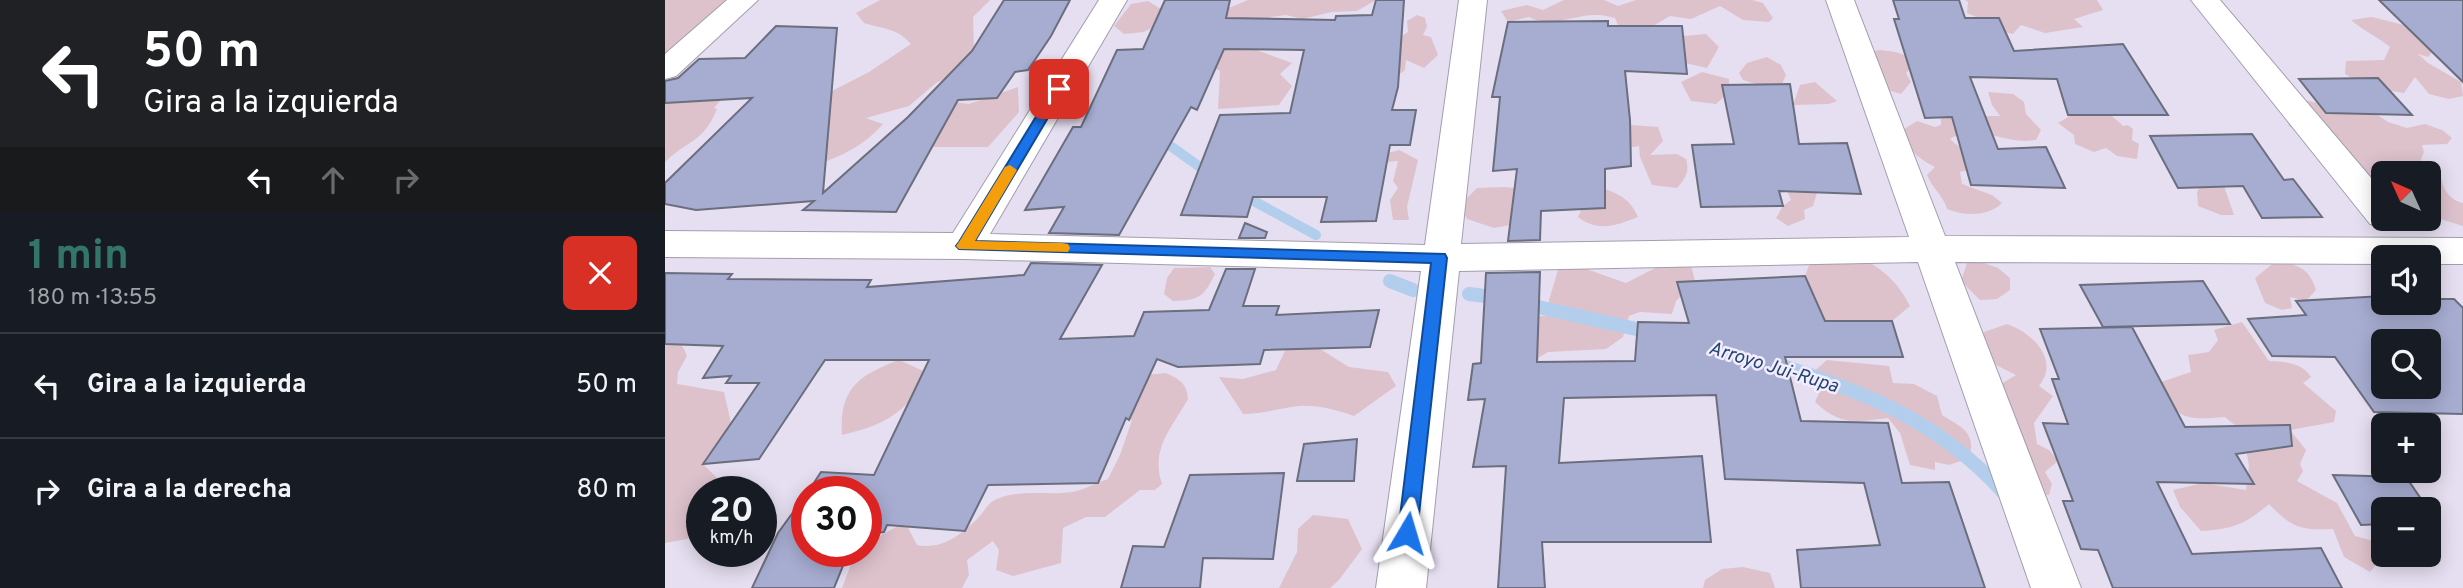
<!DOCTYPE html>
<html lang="es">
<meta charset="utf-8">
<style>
:root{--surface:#171b24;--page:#20242c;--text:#f1f3f6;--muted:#9ea1a6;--line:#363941;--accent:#337567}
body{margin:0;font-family:Overpass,sans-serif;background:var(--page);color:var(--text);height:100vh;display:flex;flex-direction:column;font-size:26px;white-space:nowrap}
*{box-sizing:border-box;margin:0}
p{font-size:23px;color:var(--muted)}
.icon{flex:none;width:38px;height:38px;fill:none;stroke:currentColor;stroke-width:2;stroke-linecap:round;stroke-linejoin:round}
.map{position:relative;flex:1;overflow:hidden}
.sheet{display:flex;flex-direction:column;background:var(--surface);width:665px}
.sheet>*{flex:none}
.banner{background:#202124;color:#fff;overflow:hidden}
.needle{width:46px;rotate:315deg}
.controls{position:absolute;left:1706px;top:161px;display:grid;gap:14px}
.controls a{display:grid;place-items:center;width:70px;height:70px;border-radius:10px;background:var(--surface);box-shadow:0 4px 18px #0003;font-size:35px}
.speed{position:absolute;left:21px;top:476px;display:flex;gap:14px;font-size:35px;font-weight:700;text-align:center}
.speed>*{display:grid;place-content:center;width:91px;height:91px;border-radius:50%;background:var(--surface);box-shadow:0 4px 18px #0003;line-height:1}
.speed small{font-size:18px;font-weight:400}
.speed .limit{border:10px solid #d22;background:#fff;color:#111}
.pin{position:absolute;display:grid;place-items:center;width:60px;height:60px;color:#fff;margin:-30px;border-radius:14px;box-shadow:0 4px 10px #0006}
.me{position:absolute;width:77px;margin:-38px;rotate:7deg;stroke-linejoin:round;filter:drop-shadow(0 0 5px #0008)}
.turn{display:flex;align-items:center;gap:24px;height:147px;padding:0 28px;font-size:32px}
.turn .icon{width:91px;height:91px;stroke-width:2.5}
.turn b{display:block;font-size:49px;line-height:60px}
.lanes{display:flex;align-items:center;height:66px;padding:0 28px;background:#0003;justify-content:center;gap:35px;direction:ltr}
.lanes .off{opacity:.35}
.round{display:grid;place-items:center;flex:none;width:74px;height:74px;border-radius:10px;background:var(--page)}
.summary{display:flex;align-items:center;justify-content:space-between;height:119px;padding:0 28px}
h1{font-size:42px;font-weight:700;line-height:52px;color:var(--accent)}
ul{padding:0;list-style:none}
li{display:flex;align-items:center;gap:21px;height:105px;padding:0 28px;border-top:2px solid var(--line)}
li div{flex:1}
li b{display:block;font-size:26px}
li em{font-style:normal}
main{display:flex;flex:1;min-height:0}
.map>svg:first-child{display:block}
.green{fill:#ddc2cc}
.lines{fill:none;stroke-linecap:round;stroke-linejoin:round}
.stream-far1{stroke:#b3ceec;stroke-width:10}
.stream{stroke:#b3ceec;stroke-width:14}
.building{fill:#a7add1;stroke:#6b6e7e;stroke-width:2;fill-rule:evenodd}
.street-casing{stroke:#a39dae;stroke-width:2}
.street{fill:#fff;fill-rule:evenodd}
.route{fill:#1a73e8;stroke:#114b97;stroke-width:2}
.slow{fill:#f59e0b}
.labels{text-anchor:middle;stroke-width:5;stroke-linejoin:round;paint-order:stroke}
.water-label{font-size:19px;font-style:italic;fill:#20456e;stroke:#f3ecfe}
</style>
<main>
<section class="sheet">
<div class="banner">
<div class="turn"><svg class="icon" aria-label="left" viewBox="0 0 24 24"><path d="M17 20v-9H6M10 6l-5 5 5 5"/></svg><div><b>50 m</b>Gira a la izquierda</div></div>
<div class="lanes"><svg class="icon" aria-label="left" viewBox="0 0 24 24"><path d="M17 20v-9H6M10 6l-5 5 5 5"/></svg><svg class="icon off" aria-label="ahead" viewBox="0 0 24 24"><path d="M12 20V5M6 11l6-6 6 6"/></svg><svg class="icon off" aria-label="right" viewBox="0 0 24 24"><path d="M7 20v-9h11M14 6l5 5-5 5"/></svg></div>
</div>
<div class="summary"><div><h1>1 min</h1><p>180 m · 13:55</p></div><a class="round" style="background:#d93025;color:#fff"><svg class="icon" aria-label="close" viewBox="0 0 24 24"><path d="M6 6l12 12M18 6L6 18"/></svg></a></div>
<ul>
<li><svg class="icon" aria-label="left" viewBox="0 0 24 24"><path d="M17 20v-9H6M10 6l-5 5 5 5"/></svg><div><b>Gira a la izquierda</b></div><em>50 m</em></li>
<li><svg class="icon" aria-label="right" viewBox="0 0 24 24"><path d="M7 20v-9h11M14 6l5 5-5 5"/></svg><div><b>Gira a la derecha</b></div><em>80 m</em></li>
</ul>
</section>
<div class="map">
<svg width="1798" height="588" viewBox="0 0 1798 588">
<rect width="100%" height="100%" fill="#e6dff1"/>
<path class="green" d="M0 0H72L0 66Z
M215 0H325L308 17 309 49 296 71 271 83 244 106 201 118 218 124C193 152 168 159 133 171L166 106 167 91 204 72 246 44C233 28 217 29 199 23L191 13Z
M583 0H711L692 11 667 12 637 19 621 15 606 17 597 25 589 49 627 63 615 74 627 86 614 105 553 109 555 71 542 64 544 20 540 12 566 7Z
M899 0H939L953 6 971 0H1087L1098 3 1108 18 1104 22 1078 20 1055 6 1026 19 1005 16 981 30 951 38 953 25 950 18C945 17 939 15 933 15 909 14 887 29 864 17L843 22 836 11 862 5 878 10Z
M1300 0H1432L1438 10 1409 19 1418 27 1380 33 1356 25 1348 34 1324 29 1316 19 1302 13 1303 2Z
M483 1 501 12 502 20 479 32 459 34 449 26 466 4Z
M752 15 760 18 762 27 758 35 766 37 773 55 759 68 741 60 740 70 731 77 732 39 743 32 742 21Z
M1707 17 1751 28 1768 51 1763 57 1753 54 1763 63 1796 82 1798 96 1784 99 1764 94 1750 77 1739 93 1702 87 1680 74 1681 61 1719 60 1725 47C1712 36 1698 31 1686 20Z
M1041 34 1054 47 1042 68 1007 60 995 47 1018 36Z
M1215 50C1229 52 1242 51 1248 66L1241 73 1246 82 1236 94 1216 88 1202 52Z
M1102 57 1116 65 1121 75 1117 84 1094 85 1078 80 1074 73 1082 63Z
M1037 72 1064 79V92L1051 104 1026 101 1016 82Z
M1150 82 1172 101 1164 104 1128 105 1135 85Z
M353 87 354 112 323 147H259L244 133 243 116 272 100 304 104Z
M66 88 49 108 52 109C39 142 23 140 0 162V95Z
M1323 92 1348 94 1359 102 1361 114 1376 130 1371 140C1341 146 1312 122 1285 139L1306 157 1312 168 1295 172 1297 184 1327 195 1337 203C1323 217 1299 216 1282 209 1278 195 1267 188 1262 175L1270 167C1252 158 1243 149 1236 131L1252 121 1270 127 1276 125V117L1287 106 1320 116H1335L1327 105Z
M1634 99 1653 103 1661 113 1711 114 1723 122 1742 128 1760 124 1777 130 1787 138 1782 144 1757 145 1759 152 1754 165 1775 172C1777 187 1782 199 1798 203V226L1775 219 1766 224 1741 219H1764V173H1718V213H1705L1650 144 1624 126 1620 117Z
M1415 110 1446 115 1458 126 1463 125 1468 129 1467 140 1474 144 1472 159 1452 156 1441 148 1429 152 1410 144 1409 135 1393 123Z
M966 125 993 127 998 141 985 155 1012 154 1021 159C1025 172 1020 179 1012 188L987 185 975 157 974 146 944 151 952 130Z
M734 150 753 160 742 207 744 220H728L725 200 733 188 728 181 733 161 710 163 712 156Z
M1117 179 1149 185 1152 193 1148 206 1139 210 1140 219 1123 226 1111 218 1118 206 1126 200Z
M1559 186 1569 215H1556L1533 206 1532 192 1535 187Z
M839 187 861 189 845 225 829 228 802 219 795 205 812 188Z
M940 189C957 195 966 201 973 217 951 226 932 232 913 217L922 198Z
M1181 252C1210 262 1231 278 1245 306L1227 321H1161L1135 291 1144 265Z
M1611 261C1633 265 1644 267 1651 290L1641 301 1625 297 1627 308 1617 310 1600 303 1590 278Z
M1316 262 1333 268 1345 278V290L1332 299 1315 300 1296 281 1302 263Z
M910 265 961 283 996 265H1026L1030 281 1011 301 1007 314 975 312 964 316 958 337 941 349 883 352 866 362 834 317 885 316 884 300 893 270Z
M545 267 550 274C538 298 534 300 508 301L499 294 502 278 509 268Z
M1577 322 1604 361C1620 362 1637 362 1646 377L1638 383 1671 411 1669 422 1625 430 1641 450 1635 464 1638 471 1632 481 1672 503 1690 536 1712 542 1718 540V555H1758L1746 560 1718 557 1705 572 1679 557 1668 529C1635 530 1627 528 1604 504 1579 525 1568 529 1536 531L1515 507 1508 490 1538 483 1581 490 1584 466 1578 432 1560 417C1521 420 1510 421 1496 382L1526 372 1523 355 1544 352 1553 340 1549 330Z
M1342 324C1368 333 1395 360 1374 386L1388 396 1369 423 1372 444 1384 450 1393 461 1380 472 1387 484 1384 495H1368L1349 427 1350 414 1340 409 1336 384 1351 375 1331 365 1316 339 1319 332Z
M653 337 655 349 684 367 723 372 731 386 689 416C671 410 654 405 634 406 615 408 598 414 578 414L554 377 578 379 611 370 624 342Z
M0 339C13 338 18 345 22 356L13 372 12 384 59 392 67 427 38 464 66 492H37V529L22 539 0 543Z
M234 360 263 373C242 413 220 425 177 435 174 388 194 375 234 360Z
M1162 360 1224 366 1228 383 1249 384 1272 396 1277 415C1296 427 1312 432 1304 458L1284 465 1270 462V470L1245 465 1235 433 1223 418C1191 422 1175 426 1150 402L1155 391 1146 374Z
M501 373C514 379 522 383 523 399 507 428 485 449 497 484L490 490H475L440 517H421L398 528 396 563 348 576 331 570 334 550 328 541 302 560 304 575 297 588H177L191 551H201V544L240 522 252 545C277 550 296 535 313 518 320 511 322 503 332 499 357 488 387 497 412 491 423 488 433 482 443 479L455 455 467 420 452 416 481 375Z
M648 515 683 519 697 549 674 580 665 588H614L632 552 633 529Z
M1078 567 1105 573 1110 588H1038L1040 580 1057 569Z"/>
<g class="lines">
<path class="stream-far1" d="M493 137 546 175
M574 193 651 235"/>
<path class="stream" d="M725 281 748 290
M804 294 835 298
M860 304 989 333
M1108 363C1199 391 1274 421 1339 493"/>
</g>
<path class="building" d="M339 0H405L386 36 363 70 350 72 332 98 293 100 231 212 138 210 149 201 31 210 0 204V183L87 98 0 103V81L13 78 34 59 80 58 111 26 172 28 158 193 243 117 307 51Z
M500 0H565L561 18 670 20 671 16 707 15 711 0H739L733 87 727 110H751L745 145H725L711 221 656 222 662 197H588L582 217 516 215 555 115 625 113 639 50 559 49 532 110 526 107 454 235 384 233 399 207 360 210 408 127H416L452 50 478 49Z
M1228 0H1294L1300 18H1334L1349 51 1458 44 1503 115H1403L1392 79 1305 77 1333 149 1381 147 1400 188 1306 185 1287 117 1260 118 1229 19H1234Z
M1714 0H1798V82Z
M943 21V26H1017L1022 74 960 71 965 120 966 166 940 169V208L876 211 875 240 843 241 852 169 828 171 835 97H827L843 22Z
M1713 78 1747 115 1661 113 1634 79Z
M1125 84 1134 144 1182 143 1196 194 1114 191 1118 206 1036 207 1027 145 1069 144 1057 85Z
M1587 134 1619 180 1628 179 1657 217 1597 218 1578 186 1513 188 1485 136Z
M580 223 602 232 600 238H574Z
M366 263 437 265 395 339 469 336 479 312 544 310 561 269H590L578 306H614L611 315 714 310 705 347 599 350 595 364 513 367 492 359 464 420 461 418 433 483 323 485 300 531 222 525 219 532 201 534V492H143L156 472 209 475 264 360H160L94 459 38 464 94 383H61L66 376 38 378 58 346 0 344V273L67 274 63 279 206 280 202 287 359 275Z
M875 272 872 362 970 361 973 322 1024 323 1012 282 1140 276 1160 321H1227L1238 357H1120L1136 421 1223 423 1237 483 1284 482 1320 588H1136L1132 550 1215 545 1199 483 1060 479 1051 395 899 398 894 463 1037 456 1046 542H877L880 588H833L841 466 808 467 820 399 803 400 808 364 816 363 821 273Z
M1538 281 1565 324 1438 327 1415 285Z
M1718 296V303H1764V299H1789L1798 308V414L1709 412 1670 357 1607 356 1583 319 1641 315 1631 301ZM1718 341H1764V387H1718Z
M1467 327 1520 427 1625 425 1627 446 1571 454 1589 484 1492 482 1527 554 1656 548 1677 588H1448L1433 550 1416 549 1398 501H1408L1378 423 1403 424 1387 379H1394L1375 329Z
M692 439 689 481H632L639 444Z
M619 473 608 559 538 558 535 588H456L468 546 499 547 525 475Z
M1668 475 1741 477 1763 509H1718V524L1696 525Z
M142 493V551H184L169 588H87L113 533Z"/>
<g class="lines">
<g class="street-casing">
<path id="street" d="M62 0H93L11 76 0 79V54Z
M434 0H462L325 234 760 245 794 0H822L796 244 1244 237 1161 0H1189L1280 236 1798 238V264H1764V257H1718V264L1290 262 1416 588H1366L1253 262 794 271 761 588H711L756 271 299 259 0 257V231L288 233Z
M1526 0H1555L1718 192V219H1734L1731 224 1718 227 1705 224Z"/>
</g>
<use href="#street" class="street"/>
</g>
<path class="route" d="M394 85 400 89 310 241 780 254 782 258 752 533 749 539 742 542 735 539 733 533 766 263 294 249 291 246 294 242 388 89Z"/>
<path class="slow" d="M345 165 352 170 310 241 397 243 403 244 405 248 403 252 294 249 291 246 294 242 340 167Z"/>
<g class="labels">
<g class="water-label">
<text transform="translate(1109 366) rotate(17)" y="7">Arroyo Jui-Rupa</text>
</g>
</g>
</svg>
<div class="controls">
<a><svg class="needle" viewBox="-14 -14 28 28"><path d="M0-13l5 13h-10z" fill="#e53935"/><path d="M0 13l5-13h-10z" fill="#9ea1a6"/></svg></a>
<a><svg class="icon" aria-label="sound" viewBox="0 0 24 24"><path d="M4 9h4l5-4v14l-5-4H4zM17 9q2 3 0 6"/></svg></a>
<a><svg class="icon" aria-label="search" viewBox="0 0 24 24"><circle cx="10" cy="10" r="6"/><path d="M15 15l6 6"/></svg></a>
<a>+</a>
<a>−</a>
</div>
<div class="speed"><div>20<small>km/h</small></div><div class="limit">30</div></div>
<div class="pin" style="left:394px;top:89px;background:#d93025"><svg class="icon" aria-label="arrive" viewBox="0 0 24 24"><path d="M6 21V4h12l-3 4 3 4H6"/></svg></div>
<svg class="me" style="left:742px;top:533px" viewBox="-20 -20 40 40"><path d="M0-17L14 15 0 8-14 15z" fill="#1a73e8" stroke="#fff" stroke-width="4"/></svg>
</div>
</main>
